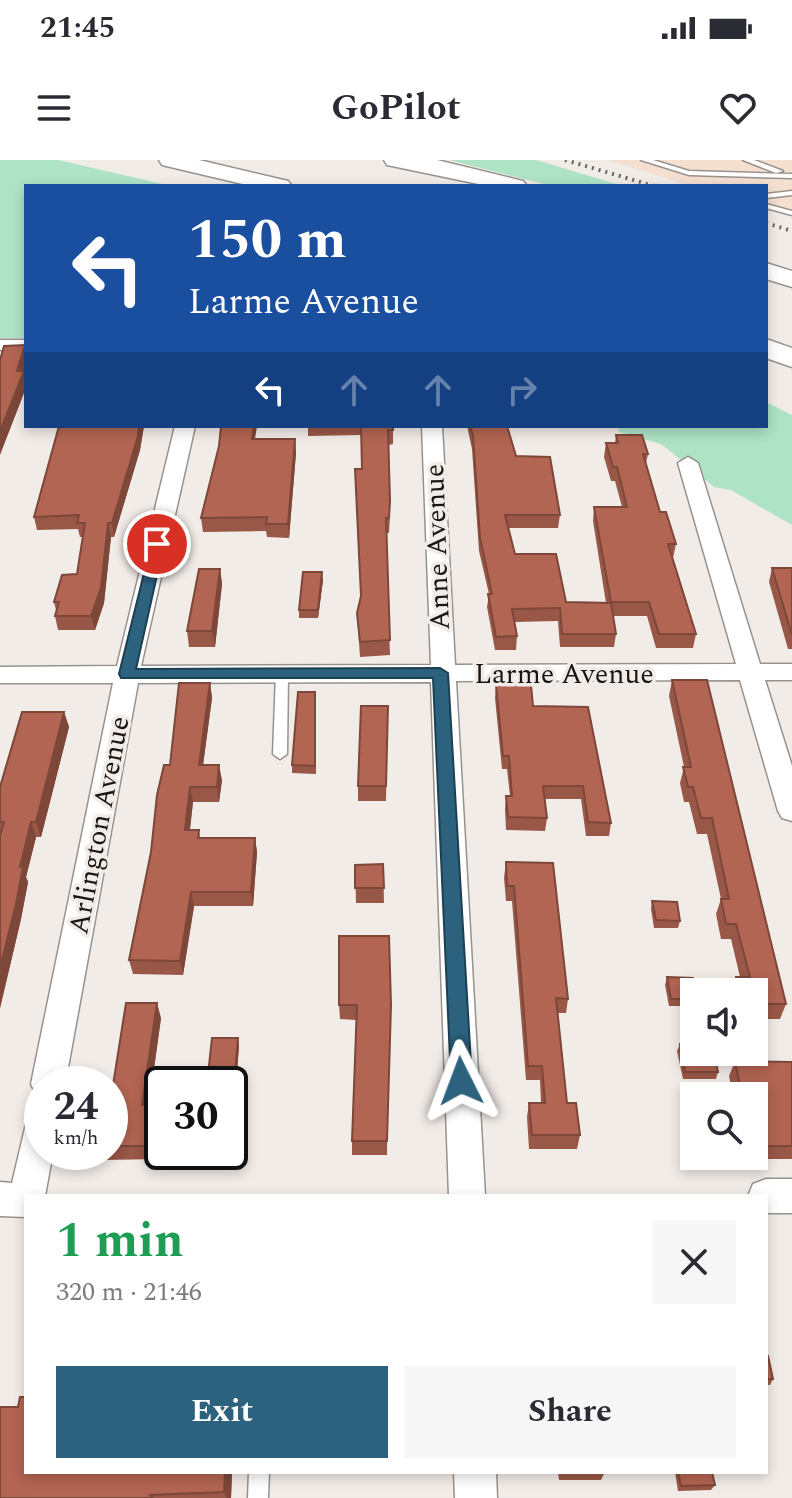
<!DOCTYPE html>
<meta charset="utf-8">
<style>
:root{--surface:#fff;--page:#f7f7f7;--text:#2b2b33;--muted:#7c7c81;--accent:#2d627e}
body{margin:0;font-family:Spectral,serif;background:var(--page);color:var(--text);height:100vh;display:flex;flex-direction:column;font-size:30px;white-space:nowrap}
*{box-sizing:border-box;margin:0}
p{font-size:26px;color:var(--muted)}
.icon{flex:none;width:44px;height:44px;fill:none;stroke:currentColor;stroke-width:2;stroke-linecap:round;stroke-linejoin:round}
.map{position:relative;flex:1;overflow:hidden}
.panel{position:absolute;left:24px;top:1034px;width:744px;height:280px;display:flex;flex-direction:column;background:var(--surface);border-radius:0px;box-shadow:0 4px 12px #0003}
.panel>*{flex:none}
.hud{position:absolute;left:24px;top:24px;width:744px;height:244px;border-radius:0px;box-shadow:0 4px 12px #0003;background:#1a4fa0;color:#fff;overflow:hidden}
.controls{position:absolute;left:680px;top:818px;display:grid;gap:16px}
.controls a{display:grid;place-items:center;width:88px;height:88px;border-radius:0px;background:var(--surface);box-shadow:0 4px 12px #0003;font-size:40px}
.speed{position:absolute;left:24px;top:906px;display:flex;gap:16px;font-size:40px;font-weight:700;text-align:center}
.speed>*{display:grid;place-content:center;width:104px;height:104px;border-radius:50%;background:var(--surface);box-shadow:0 4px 12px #0003;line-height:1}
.speed small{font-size:20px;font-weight:400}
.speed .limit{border:4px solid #111;border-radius:12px;background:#fff;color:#111}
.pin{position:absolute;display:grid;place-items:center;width:68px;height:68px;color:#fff;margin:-34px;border:4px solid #fff;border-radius:50%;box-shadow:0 2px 8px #0007}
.me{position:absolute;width:88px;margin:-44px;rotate:357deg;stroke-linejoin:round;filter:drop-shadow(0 0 6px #0008)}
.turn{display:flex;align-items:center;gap:28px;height:168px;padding:0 32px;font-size:36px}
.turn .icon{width:104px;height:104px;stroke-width:2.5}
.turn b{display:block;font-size:56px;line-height:68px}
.lanes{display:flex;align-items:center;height:76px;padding:0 32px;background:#0003;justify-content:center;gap:40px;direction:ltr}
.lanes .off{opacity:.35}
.round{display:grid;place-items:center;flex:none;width:84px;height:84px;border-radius:0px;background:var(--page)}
.headline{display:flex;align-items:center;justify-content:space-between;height:136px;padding:0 32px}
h1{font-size:48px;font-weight:700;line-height:60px;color:#1e9e55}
.button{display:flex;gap:16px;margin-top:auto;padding:16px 32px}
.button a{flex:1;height:92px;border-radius:0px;background:var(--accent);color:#fff;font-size:32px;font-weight:700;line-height:92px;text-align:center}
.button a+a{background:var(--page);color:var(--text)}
.status{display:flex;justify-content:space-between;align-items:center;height:56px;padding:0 40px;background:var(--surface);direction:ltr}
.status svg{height:22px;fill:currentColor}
header{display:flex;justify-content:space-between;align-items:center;height:104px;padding:0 32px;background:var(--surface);font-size:36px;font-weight:700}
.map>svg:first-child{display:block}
.industrial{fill:#f4dfd1}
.green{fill:#aee3c6}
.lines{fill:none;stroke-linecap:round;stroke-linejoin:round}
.lane-casing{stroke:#98928e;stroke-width:3}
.street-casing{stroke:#98928e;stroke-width:3}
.highway-casing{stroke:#98928e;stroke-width:3}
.lane{fill:#fff;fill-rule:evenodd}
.street{fill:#fff;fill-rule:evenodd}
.highway{fill:#fff;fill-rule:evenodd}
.rail{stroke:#686562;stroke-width:4;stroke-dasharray:2 5;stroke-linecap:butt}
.wall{fill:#995747}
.shaded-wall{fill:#7d4739}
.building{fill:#b26552;stroke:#7d4739;stroke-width:2}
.route{fill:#2d627e;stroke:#1d4052;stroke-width:2}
.labels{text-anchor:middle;stroke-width:7;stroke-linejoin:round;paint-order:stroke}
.street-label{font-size:28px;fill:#181614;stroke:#f2ece8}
</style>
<div class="status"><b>21:45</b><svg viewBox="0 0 49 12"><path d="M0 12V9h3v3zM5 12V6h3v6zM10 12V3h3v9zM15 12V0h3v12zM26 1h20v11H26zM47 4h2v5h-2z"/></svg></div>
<header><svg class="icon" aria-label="menu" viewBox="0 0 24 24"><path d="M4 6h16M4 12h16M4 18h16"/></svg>GoPilot<svg class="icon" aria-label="heart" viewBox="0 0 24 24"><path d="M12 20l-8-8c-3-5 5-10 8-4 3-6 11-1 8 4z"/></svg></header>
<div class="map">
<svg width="792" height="1338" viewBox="0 0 792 1338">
<rect width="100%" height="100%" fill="#f2ece8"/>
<path class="industrial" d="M607 0H792V55L766 48V26H691Z"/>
<path class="green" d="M0 0H58L171 26H26V178H0Z
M449 0H536L623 26H552Z
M766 242 792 255V365L731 330 714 327 661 284 619 272 618 266H766Z"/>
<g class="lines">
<g class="lane-casing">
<path id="lane" d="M641 0H653L689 11 792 14V18L689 15Z
M743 0H754L783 11 776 13Z
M792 31V35L766 38V34Z
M766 44 792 51V55L766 48Z
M282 509 288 513 287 594 280 599 273 594 276 513Z
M249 1312H269L268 1338H248Z"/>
</g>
<g class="street-casing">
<path id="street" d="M0 180H26V190H0Z
M175 266H195L141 506 431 505 422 266H442L455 505 736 504 678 303 688 297 698 303 760 504H792V520H765L792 606V661L782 658 778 651 740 520 456 521 485 1036H449L431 522 138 523 65 924H42V936L36 934 31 924 113 523H0V507L117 506Z
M42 943V992H53L45 1036H26V1057L0 1056V1022L12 1023 30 947Z
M766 1019H792V1053H766V1036H748L753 1024Z
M454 1312H496L497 1338H455Z"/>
</g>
<g class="highway-casing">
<path id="highway" d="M159 0H199L288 21 292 26H251L162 5Z
M384 0H437L523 21 527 26H488L387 5Z
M766 103 792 111V127L766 119Z
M766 179 792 188V207L766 198Z"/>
</g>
<use href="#lane" class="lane"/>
<use href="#street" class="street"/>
<use href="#highway" class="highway"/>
<path class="rail" d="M565 0 654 26
M766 63 792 71"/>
</g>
<path class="wall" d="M59 266H144L140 290 114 377H111L104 443 95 470H58L55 456 56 450 54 442 77 414 83 377H80L78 369 37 370 34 357Z
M308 266H393V284L389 285 390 356 389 373H386L390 495 360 497 357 453 361 437V275L308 276Z
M467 266H542L541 268H507L516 296 560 355 558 368H508L515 394 566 442 606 443 593 361 594 347H622L615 321H611L604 297 606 283H615L616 275 648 294 646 303 660 352 676 384 673 398 696 474 693 488H656L647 456H613L616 474 614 487H560L558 461 514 462 517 476 516 490H495L487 447 489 434 479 391 472 289Z
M255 279H295L296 293 289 378 267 377 266 371 203 372 201 358 219 286Z
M772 408H792V489H788L769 422Z
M220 409 222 424 215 487H189L187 471Z
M323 420 318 458H299V450Z
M672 520 786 844 780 859H754V832H731L736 817H740L731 779H721L716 754 721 739 707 674H697L689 642H684L680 623 684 607 669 536Z
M210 523 212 538 203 605 222 620 219 642H193L190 670H199L200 678H255L257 692 253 746H194L183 815 133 814 129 800 170 605Z
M496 525 533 546 611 663 609 676H586L581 639H545L547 658 545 671 506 670 505 649 506 636H510L507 609H502L495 538Z
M316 540V614L292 613V605Z
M388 546 386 641H358V626Z
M64 552 69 567 41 677H36L26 717 28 722 21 759 0 848V627Z
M506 702 568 839 566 853H558L567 943 580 975 577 989H529L527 957 529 943H541L540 920H526L512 741H506L504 718Z
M383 704 384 743H356L355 705Z
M652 741 680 761 678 768H654L651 749Z
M389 776 387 995H352V981L356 860 340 859 339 845Z
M667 817 694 832V846H669L665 825Z
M161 858 149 945H162L161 999 103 1000 100 992H110V944Z
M238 878 239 886 234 951H230V924Z
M680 884 718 912 716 919H683L677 891Z
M735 901 792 902V999H737L736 996H754V936H733L729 916Z
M766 1196 773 1219 770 1225H766Z
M26 1312H232L231 1338H0Z
M558 1312H605L601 1320H559Z
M675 1312H712L715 1325 711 1330 678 1331Z"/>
<path class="shaded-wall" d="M25 185 26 191V205L24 212 26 228 0 295V271Z
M139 266H144L140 290 114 377 112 363Z
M254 266H257L253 292 252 279Z
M295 279 296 293 289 378 288 364Z
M108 363 111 377 104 443 95 470 91 456Z
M220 409 222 424 215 487 212 471Z
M322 412 323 420 318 458V450Z
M210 523 212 538 201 620 199 605Z
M64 552 69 567 41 677 36 662Z
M219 605 222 620 219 642 217 627Z
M190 627 193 642 188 684 185 670Z
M31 662 36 677 26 717 28 722 21 759 0 848V808L20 707Z
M255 678 257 692 253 746 251 732Z
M191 732 194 746 183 815 180 801Z
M157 843 161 858 147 959 142 945Z
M238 878 239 886 234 951 232 944Z
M159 973 162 983 161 999 157 986Z
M225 1312H232L231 1338H227L224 1332Z"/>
<path class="building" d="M25 185 17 211H24L0 271V200L4 186Z
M59 266H139L138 276 112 363H108L101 428 91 456H55L59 442H54L62 415 77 414 85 363H77L79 355 34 357Z
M221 266H254L252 279H295L288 364H266L267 357 201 358 219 286Z
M361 266H393V270H388L390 341 389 358H386L390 480 360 482 357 453 361 436 355 309H362Z
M470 266H507L516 296 550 297 560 355H505L515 394H556L566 442 611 443 616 474H562L560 448 512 449 517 476 496 477 488 434H492L480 378 473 276Z
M616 275H642L648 294H643L660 352H666L676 384H668L696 474H659L649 442H611L594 347H627L617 307H613L606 283H618Z
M772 408H792V475Z
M199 409H220L212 471H187Z
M303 412H322L318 450H299Z
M672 520H707L786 844H754V832H739L736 817H750L736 764H726L721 739H729L712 658H701L693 627H688L683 607H691Z
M179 523H210L199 605H219L217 627H190L185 670H199L198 678H255L251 732H191L180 801 129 800 151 692 157 635 164 605H170Z
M496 525H531L533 546 588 547 611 663 588 662 583 626H543L547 658 508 657 506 636H512L509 596H503Z
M298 532H315V606L292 605Z
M361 546H388L386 626H358Z
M22 552H64L36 662H31L20 707H23L16 744 0 808V676L4 662H0V627Z
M506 702 553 703 568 839 556 838 567 943H576L580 975H532L529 943H545L542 906H528L514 726H507Z
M383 704 384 728H355V705Z
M652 741 677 742 680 761 656 760Z
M339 776H389L391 845 387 981H352L357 845H339Z
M667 817 693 818 695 832 694 839H671Z
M126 843H157L142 945H162V973H159L157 986H110V944Z
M212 878H238L232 944H230V924H207Z
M680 884H694V892H714L718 912H685Z
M735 901 792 902V986H754V936H742Z
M766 1196H768L773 1219H766Z
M20 1237H26V1312H225L224 1332 150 1335 153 1338H0V1247H18Z
M678 1312H712L715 1325 681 1326Z"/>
<path class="route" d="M152 381 164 384 136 509 440 508 448 513 472 921 469 928 461 931 454 928 451 921 433 518H121L119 514Z"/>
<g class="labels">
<g class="street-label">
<text transform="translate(436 387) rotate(-92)" y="10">Anne Avenue</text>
<text x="564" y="523">Larme Avenue</text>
<text transform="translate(98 665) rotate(-79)" y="10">Arlington Avenue</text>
</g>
</g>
</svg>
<div class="controls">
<a><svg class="icon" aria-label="sound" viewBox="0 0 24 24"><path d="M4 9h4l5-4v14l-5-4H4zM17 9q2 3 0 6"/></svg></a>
<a><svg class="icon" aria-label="search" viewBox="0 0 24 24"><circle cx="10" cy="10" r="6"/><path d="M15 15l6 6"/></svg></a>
</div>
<div class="speed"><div>24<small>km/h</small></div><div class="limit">30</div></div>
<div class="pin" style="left:157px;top:384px;background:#d93025"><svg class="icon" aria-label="arrive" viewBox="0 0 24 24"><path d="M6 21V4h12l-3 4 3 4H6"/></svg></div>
<svg class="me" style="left:461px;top:921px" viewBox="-20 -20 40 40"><path d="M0-17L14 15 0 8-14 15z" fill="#2d627e" stroke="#fff" stroke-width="4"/></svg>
<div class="hud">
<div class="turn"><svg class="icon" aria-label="left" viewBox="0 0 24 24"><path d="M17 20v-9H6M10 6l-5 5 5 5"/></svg><div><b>150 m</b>Larme Avenue</div></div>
<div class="lanes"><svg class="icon" aria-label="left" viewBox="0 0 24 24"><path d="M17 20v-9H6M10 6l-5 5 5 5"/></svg><svg class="icon off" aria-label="ahead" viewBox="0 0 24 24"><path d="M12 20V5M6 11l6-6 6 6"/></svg><svg class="icon off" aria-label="ahead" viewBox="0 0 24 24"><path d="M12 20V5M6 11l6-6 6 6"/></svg><svg class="icon off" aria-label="right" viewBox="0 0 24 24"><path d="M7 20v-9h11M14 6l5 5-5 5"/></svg></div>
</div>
<section class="panel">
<div class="headline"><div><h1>1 min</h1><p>320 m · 21:46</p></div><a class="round"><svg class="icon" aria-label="close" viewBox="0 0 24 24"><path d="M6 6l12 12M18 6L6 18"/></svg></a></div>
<div class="button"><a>Exit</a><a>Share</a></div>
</section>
</div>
